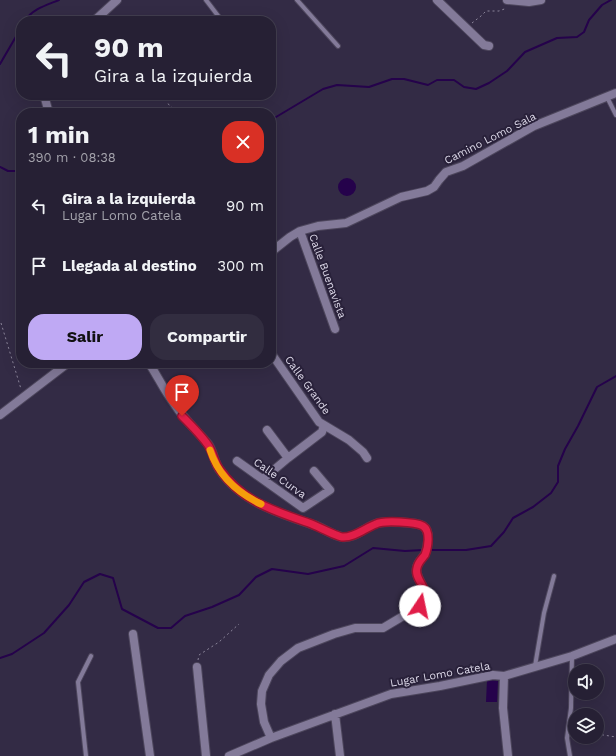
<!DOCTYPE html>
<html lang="es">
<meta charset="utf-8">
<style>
:root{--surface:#262034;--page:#322d40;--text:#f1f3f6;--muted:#a4a3ac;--line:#423e4f;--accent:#bfa9f4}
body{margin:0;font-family:"Work Sans",sans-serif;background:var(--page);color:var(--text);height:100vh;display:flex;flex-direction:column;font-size:15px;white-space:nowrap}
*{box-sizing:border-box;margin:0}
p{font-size:13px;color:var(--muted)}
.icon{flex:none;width:22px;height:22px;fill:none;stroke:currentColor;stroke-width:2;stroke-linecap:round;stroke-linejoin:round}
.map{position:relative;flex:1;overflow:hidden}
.drawer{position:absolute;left:16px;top:108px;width:260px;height:260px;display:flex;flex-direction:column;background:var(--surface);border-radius:16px;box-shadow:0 4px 16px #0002,0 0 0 1px var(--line)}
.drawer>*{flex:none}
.hud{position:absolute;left:16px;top:16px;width:260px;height:84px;border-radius:16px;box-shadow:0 4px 16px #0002,0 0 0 1px var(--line);background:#262034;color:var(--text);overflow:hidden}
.tools{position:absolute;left:568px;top:664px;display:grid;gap:8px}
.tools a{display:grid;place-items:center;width:36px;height:36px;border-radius:50%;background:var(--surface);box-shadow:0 4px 16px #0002,0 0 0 1px var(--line);font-size:20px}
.pin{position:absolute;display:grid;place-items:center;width:34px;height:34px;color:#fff;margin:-41px -17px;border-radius:50% 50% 50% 0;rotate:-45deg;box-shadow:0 0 4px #0007}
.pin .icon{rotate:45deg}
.me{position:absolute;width:44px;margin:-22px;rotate:11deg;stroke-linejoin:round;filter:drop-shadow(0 0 3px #0008)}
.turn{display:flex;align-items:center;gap:14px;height:84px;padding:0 12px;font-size:18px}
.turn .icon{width:52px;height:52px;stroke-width:2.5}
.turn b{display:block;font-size:28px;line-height:34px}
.round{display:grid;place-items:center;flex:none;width:42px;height:42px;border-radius:16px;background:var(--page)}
.overview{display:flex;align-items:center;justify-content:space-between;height:68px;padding:0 12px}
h1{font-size:24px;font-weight:700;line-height:30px}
.primary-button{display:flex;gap:8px;margin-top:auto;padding:8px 12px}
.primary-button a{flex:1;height:46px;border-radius:16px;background:var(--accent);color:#111;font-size:16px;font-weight:700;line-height:46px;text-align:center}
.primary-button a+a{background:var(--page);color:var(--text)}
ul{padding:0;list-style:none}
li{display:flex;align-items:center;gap:12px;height:60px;padding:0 12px}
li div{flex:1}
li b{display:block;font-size:15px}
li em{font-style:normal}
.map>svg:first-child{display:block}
.water{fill:#25024b}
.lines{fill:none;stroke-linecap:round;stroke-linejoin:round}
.stream{stroke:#25024b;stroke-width:2}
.lane-casing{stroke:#4d465c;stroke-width:6}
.street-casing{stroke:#4d465c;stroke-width:10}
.path{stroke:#8b859a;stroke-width:1;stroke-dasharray:2 3;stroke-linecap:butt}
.lane{stroke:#837a99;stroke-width:4}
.street{stroke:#837a99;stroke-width:8}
.route-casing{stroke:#92132f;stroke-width:10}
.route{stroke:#e11d48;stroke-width:7}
.slow{stroke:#f59e0b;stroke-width:7}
.labels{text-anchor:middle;stroke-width:4;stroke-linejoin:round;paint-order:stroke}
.street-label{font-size:11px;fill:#dcd8e8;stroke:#29213a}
</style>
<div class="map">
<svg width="616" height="756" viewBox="0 0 616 756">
<rect width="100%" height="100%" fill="#332b45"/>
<path class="water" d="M338 187a9 9 0 1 1 18 0a9 9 0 1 1-18 0Z
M487 680 498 681 497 702H486Z"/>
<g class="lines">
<path class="stream" d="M25 21C32 9 47 5 59 0
M0 64 21 28
M271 120 323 89 337 85 369 87 392 79H404L428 85 437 80H454L464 87 476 89 489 83 507 71 525 52 557 38 577 37 584 32 589 20 602 5 611 0
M0 167 8 171H21
M429 550H466L491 546 504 532 513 518 533 507 551 493 558 482V466L565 449 578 426 597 387 616 376
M0 658 12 654 44 633 69 605 84 582 100 574 113 578 122 609 158 628H171L185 616 212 607 239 595 256 577 272 569 308 574 344 566 373 548 405 551 423 550"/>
<g class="lane-casing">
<path id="lane" d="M206 0 222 21
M297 0 338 46
M607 97 616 115
M535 666 544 613 554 576
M86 756 78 682 91 656
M570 756 567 738 571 708 572 656"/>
</g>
<g class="street-casing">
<path id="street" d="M437 0 484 45 489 46
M507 0 529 2 541 0
M94 21 117 0
M44 95 49 113
M300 231 335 329
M271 252 290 237 300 231 318 226 346 223 401 197 427 191 434 187 439 180 446 172 463 166 534 126 616 93
M271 353 319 422 349 440 363 452 367 458
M149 363C158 377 165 392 175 405 184 419 197 431 208 444 213 450 214 462 219 469 241 502 279 513 314 525 323 528 332 535 342 537 355 539 366 526 378 523 387 521 416 522 423 526 431 531 428 547 425 554 422 559 418 562 417 567 413 581 435 591 420 606L383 628H355L334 634 298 648 281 661 269 675 262 691 261 704 264 722 271 738
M0 415 68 363
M267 430 288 458
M237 461 303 508 330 490 314 471
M263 479 288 458 322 432 324 425
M133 634 150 756
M197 667 206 756
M504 676 503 708 508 756
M335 714 340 756
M229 756 271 738 391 694 440 686 493 675 504 676 572 656 616 639"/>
</g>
<path class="path" d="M112 15 115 21
M472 23 481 16 486 11H499L507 8
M163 95 169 105 178 113
M1 323 21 389
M198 660 199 655 219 642 239 624
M597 734 616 737"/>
<use href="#lane" class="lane"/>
<use href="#street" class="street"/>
</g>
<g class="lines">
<g class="route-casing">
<path id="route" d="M182 416C191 425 201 435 208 445 213 452 214 462 220 470 242 501 274 511 309 523 317 526 336 536 342 537 354 538 365 528 376 524 383 520 416 522 423 526 431 531 428 548 425 555 422 559 418 562 417 568 413 581 435 591 420 606"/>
</g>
<use href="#route" class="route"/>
<path class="slow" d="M210 450C218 475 238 493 261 504"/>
</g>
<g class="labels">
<g class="street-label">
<text transform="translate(490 138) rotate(-27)" y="4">Camino Lomo Sala</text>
<text transform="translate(328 276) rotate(70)" y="4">Calle Buenavista</text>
<text transform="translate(308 385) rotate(54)" y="4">Calle Grande</text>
<text transform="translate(280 478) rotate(35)" y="4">Calle Curva</text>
<text transform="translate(440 674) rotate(-10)" y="4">Lugar Lomo Catela</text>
</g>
</g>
</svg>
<div class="tools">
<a><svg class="icon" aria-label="sound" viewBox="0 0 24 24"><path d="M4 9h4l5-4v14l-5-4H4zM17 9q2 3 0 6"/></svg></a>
<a><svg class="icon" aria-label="layers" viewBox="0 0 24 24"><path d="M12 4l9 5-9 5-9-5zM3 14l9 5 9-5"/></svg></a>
</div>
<div class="pin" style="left:182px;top:416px;background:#d93025"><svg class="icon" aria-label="arrive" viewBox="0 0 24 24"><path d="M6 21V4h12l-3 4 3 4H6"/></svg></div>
<svg class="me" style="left:420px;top:606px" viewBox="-20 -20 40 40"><circle r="19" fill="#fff"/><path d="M0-13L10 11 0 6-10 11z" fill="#e11d48"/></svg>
<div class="hud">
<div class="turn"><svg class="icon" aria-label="left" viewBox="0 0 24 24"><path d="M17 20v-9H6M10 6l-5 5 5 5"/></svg><div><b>90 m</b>Gira a la izquierda</div></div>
</div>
<section class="drawer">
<div class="overview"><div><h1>1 min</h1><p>390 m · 08:38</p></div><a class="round" style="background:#d93025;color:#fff"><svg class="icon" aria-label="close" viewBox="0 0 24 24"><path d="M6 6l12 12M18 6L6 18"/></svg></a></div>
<ul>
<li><svg class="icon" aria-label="left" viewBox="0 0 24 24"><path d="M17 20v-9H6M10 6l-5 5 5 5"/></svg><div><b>Gira a la izquierda</b><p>Lugar Lomo Catela</p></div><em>90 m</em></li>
<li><svg class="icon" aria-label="arrive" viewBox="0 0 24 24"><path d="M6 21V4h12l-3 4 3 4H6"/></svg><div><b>Llegada al destino</b></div><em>300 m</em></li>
</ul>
<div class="primary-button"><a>Salir</a><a>Compartir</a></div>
</section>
</div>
